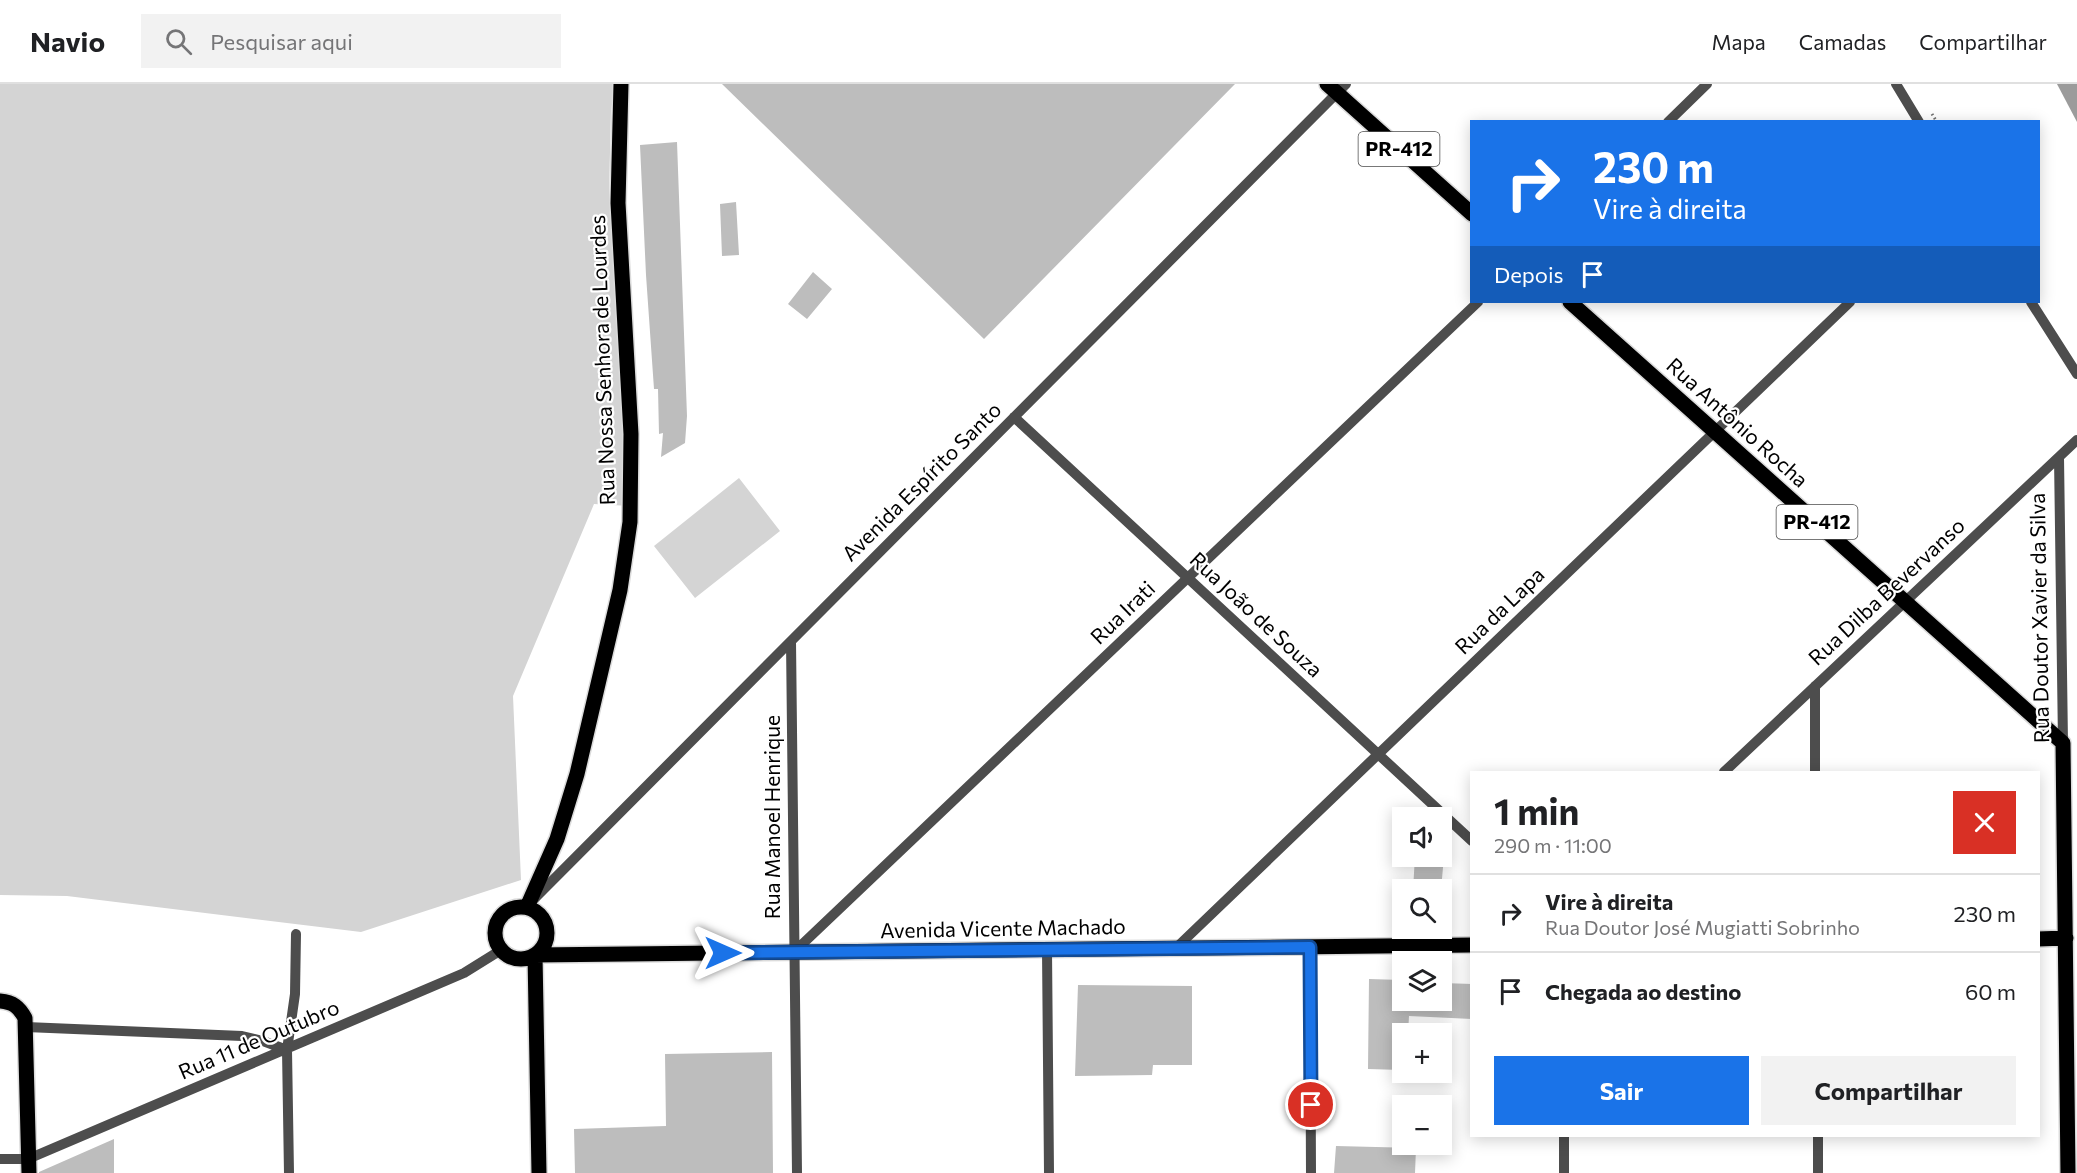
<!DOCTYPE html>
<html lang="pt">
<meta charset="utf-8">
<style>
:root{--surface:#fff;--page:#f2f2f2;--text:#202124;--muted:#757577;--line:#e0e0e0;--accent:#1a73e8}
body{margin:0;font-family:Commissioner,sans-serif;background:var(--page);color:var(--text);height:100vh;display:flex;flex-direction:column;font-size:22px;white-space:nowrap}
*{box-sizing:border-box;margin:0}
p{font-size:20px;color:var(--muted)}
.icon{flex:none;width:33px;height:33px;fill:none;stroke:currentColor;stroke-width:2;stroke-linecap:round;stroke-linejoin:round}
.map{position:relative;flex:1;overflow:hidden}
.panel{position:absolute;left:1470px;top:687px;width:570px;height:366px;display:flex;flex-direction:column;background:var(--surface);border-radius:0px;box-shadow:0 3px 15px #0003}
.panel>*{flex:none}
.hud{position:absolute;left:1470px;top:36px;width:570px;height:183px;border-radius:0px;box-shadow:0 3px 15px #0003;background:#1a73e8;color:#fff;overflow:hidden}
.controls{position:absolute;left:1392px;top:723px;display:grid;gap:12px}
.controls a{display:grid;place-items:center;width:60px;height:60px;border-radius:0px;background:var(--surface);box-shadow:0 3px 15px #0003;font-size:30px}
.pin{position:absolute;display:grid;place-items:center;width:51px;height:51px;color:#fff;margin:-26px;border:3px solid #fff;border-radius:50%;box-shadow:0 2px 6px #0007}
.me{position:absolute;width:66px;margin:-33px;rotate:90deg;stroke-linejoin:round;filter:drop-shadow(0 0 4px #0008)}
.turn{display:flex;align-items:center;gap:21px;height:126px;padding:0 24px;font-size:27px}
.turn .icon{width:78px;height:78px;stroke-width:2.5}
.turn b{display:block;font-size:42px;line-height:51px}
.then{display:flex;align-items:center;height:57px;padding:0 24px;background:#0003;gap:12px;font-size:22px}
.round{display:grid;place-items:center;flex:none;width:63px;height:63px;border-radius:0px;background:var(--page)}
.overview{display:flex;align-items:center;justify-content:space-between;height:102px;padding:0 24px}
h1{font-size:36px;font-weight:700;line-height:45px}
.primary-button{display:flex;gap:12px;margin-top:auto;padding:12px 24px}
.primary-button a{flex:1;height:69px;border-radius:0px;background:var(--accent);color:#fff;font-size:24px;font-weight:700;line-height:69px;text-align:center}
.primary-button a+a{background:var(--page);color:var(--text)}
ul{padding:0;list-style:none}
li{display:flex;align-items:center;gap:18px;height:78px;padding:0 24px;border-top:2px solid var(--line)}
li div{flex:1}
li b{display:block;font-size:22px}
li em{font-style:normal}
header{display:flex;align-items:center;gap:36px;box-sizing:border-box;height:84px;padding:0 30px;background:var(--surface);border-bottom:2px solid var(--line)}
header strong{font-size:28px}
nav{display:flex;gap:33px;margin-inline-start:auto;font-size:21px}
.search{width:420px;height:54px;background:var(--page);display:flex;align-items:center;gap:15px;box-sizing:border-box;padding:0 21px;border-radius:0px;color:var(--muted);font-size:22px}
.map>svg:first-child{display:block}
.green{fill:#d4d4d4}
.water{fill:#9b9b9b}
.building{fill:#bdbdbd}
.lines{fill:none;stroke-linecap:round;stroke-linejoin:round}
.major-casing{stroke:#dbdbdb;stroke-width:18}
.path{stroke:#6f6f6f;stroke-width:3;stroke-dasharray:1.5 3;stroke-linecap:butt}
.minor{stroke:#4d4d4d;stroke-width:10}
.major{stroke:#000;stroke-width:15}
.route-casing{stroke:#114b97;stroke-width:15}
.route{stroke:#1a73e8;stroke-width:10}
.labels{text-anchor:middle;stroke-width:4.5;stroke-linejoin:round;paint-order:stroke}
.shield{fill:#fff;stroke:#4c4c4c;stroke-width:1.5}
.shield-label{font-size:20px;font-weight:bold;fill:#000}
.street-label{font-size:21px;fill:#000;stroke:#fff}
</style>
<header>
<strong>Navio</strong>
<div class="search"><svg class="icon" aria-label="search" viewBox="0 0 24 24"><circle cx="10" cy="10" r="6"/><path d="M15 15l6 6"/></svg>Pesquisar aqui</div>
<nav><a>Mapa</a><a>Camadas</a><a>Compartilhar</a></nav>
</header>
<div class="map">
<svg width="2077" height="1089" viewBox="0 0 2077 1089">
<rect width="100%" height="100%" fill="#fff"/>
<path class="green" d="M0 0H615L611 27 609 109 630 422 594 420 513 612 521 796 361 848 67 812 0 811Z
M739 394 780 447 695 514 654 462Z"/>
<path class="water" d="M2057 0H2077V38Z"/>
<path class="building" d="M722 0H1235L984 255Z
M677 58 687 332 685 359 661 373 663 349 659 350 658 305H654L646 191 640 61Z
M736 118 739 171 722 172 720 120Z
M813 188 832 205 807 235 788 220Z
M1415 772H1444L1441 806H1413Z
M1369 895 1402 896V916H1442V899L1472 900V935L1409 932 1408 950H1402V986L1368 985Z
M1078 901 1192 902V981H1153L1152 991 1075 992Z
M772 968 773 1089H575L574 1045 666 1042 665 970Z
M114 1055V1089H39V1088Z
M1336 1062 1416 1064 1415 1089H1334Z"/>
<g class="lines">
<g class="major-casing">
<path id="major" d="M1327 0 1472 130
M1570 218 2063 659 2068 1089
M495 849a26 26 0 1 1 52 0a26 26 0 1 1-52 0Z
M527 823 557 755 577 690 620 506 630 438 631 350 618 119 621 0
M2038 855 2066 854
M0 917C13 918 19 923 25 934L29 1089
M539 1089 535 871 1472 861"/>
</g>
<path class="path" d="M1932 30 1937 38"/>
<path class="minor" d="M1896 0 1919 38
M1668 38 1707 0
M2031 218 2077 290
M1014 333 1472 757
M2059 373 2063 659
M791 557 797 1089
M1815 602V688
M1724 688 2077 356
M533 816 1346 0
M1310 863 1311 1089
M1176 864 1850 218
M1047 866 1049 1089
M794 868 1478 218
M26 943 242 952 263 957 287 966
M1564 1052V1089
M1818 1052V1089
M0 1075H28L464 889 501 866
M289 1089 287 966 295 910 296 850"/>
<use href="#major" class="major"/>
</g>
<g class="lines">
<g class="route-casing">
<path id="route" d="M723 869 1310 863 1311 1021"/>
</g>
<use href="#route" class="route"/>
</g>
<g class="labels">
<g class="shield">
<rect x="1358.5" y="48" width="81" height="34" rx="4.5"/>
<rect x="1776.5" y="421" width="81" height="34" rx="4.5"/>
</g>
<g class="shield-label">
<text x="1399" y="72">PR-412</text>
<text x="1817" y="445">PR-412</text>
</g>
<g class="street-label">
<text transform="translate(603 276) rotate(-92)" y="7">Rua Nossa Senhora de Lourdes</text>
<text transform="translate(1737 339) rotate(42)" y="7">Rua Antônio Rocha</text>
<text transform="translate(922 398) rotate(-45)" y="7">Avenida Espírito Santo</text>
<text transform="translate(1887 508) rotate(-43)" y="7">Rua Dilba Bevervanso</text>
<text transform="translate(1500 527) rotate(-44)" y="7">Rua da Lapa</text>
<text transform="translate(1123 529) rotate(-44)" y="7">Rua Irati</text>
<text transform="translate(1256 531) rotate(43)" y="7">Rua João de Souza</text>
<text transform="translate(2040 534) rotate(-91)" y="7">Rua Doutor Xavier da Silva</text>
<text transform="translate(773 733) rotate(-90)" y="7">Rua Manoel Henrique</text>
<text transform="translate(1003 845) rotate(-1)" y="7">Avenida Vicente Machado</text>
<text transform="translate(259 956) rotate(-23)" y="7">Rua 11 de Outubro</text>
</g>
</g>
</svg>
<div class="controls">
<a><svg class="icon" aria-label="sound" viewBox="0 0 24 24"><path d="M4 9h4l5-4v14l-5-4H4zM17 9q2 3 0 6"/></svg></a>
<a><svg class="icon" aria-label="search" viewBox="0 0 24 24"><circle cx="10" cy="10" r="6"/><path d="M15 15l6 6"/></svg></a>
<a><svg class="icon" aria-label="layers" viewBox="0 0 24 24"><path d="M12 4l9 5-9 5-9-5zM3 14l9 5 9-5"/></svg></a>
<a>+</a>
<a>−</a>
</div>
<div class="pin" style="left:1311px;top:1021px;background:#d93025"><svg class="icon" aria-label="arrive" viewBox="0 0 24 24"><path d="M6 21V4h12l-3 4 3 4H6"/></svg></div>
<svg class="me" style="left:723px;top:869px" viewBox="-20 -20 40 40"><path d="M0-17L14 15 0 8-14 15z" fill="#1a73e8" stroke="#fff" stroke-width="4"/></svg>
<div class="hud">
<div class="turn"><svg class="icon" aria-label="right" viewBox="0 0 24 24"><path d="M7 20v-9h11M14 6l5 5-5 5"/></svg><div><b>230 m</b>Vire à direita</div></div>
<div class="then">Depois<svg class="icon" aria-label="arrive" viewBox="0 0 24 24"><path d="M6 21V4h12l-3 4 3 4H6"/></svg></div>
</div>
<section class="panel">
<div class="overview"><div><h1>1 min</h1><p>290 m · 11:00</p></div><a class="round" style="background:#d93025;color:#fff"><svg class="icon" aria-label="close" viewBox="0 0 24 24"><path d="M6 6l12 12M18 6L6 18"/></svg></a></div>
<ul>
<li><svg class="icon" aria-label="right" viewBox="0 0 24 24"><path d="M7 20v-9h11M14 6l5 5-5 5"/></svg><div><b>Vire à direita</b><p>Rua Doutor José Mugiatti Sobrinho</p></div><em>230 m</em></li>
<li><svg class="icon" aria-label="arrive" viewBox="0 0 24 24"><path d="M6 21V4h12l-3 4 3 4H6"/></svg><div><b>Chegada ao destino</b></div><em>60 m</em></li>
</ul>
<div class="primary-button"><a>Sair</a><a>Compartilhar</a></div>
</section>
</div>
